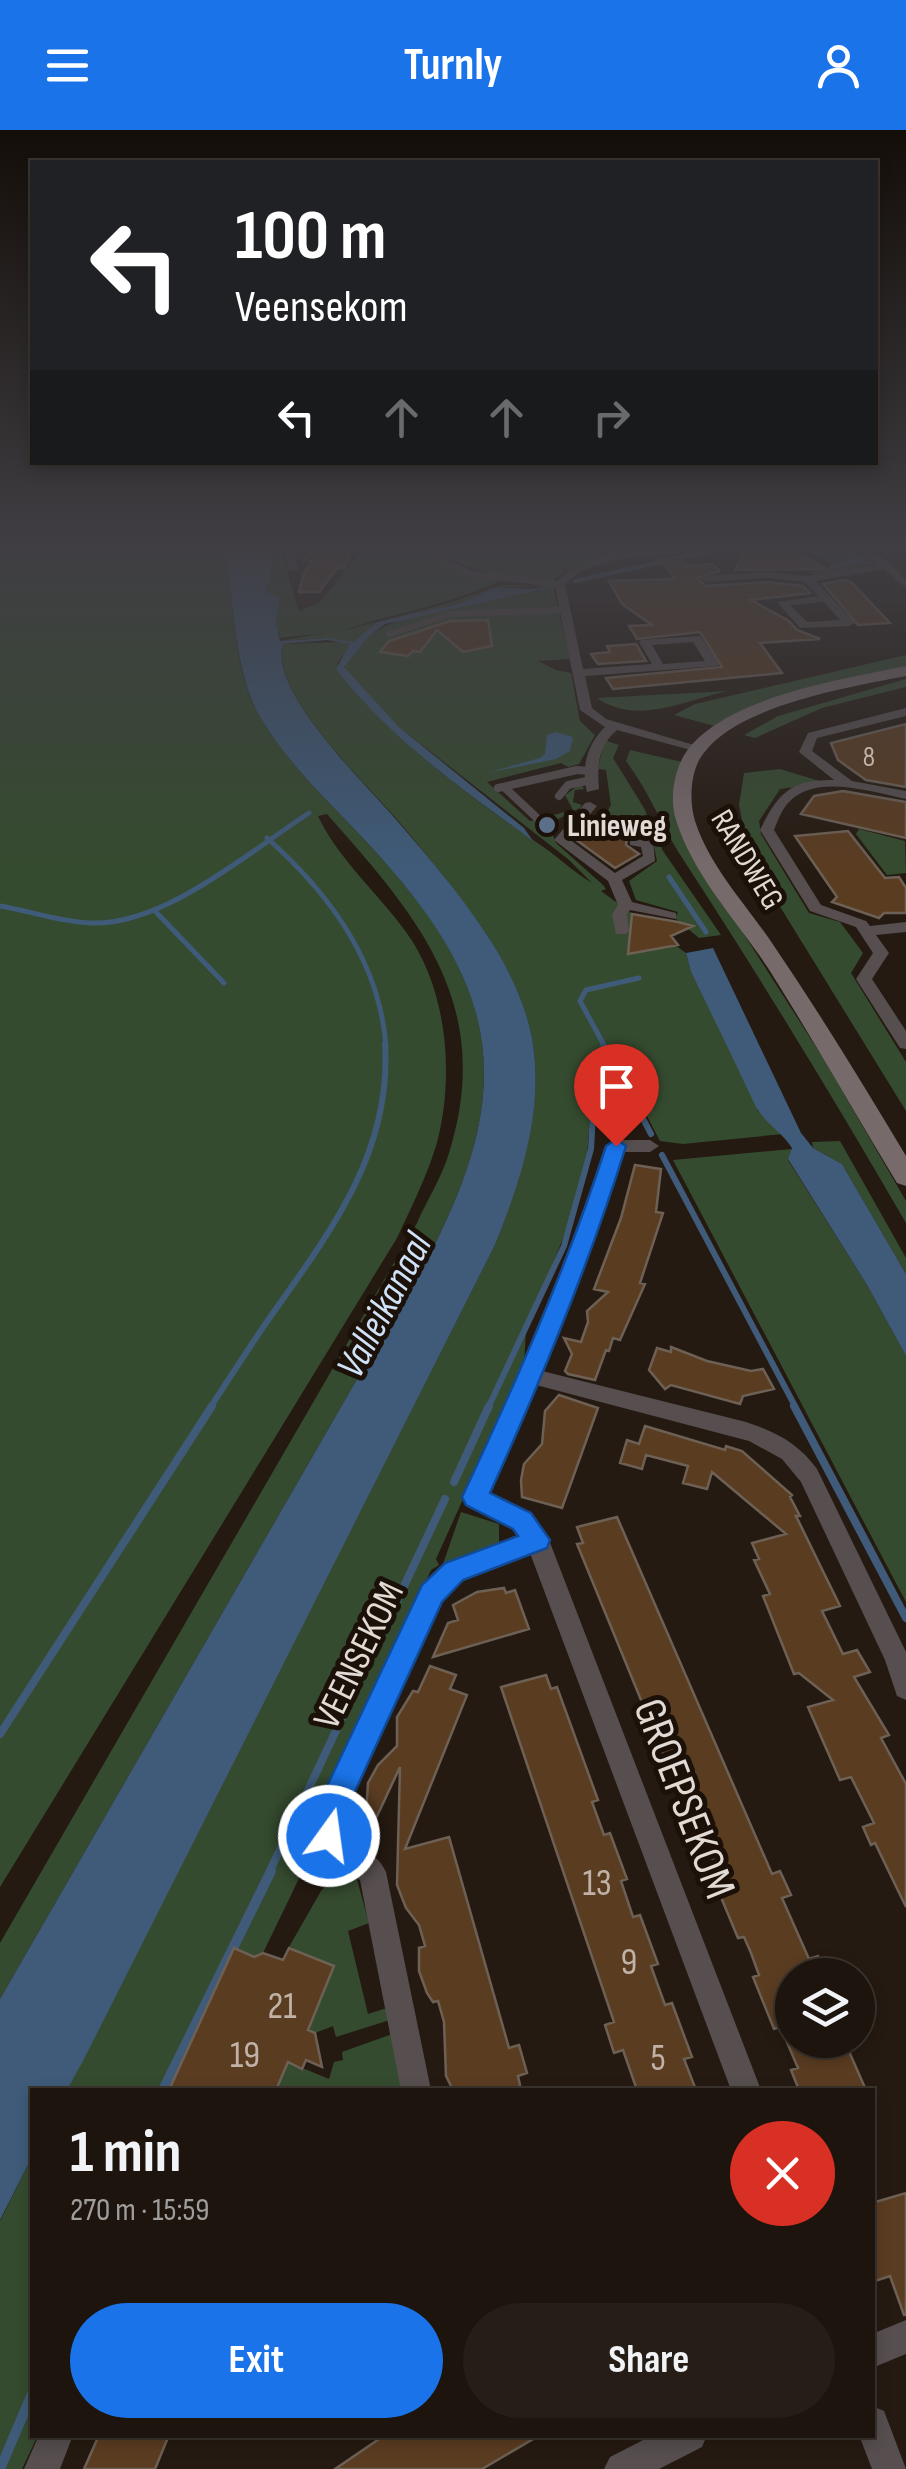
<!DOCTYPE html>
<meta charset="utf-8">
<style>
:root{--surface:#1c140d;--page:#251d16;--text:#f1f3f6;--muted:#a09e9d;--line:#3a332e;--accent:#1a73e8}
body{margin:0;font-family:"Sofia Sans Condensed",sans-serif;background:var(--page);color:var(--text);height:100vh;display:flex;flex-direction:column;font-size:38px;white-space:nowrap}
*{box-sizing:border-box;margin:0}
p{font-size:32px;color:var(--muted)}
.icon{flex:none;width:55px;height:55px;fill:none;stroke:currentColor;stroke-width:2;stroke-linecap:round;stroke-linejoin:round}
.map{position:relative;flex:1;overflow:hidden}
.details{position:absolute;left:30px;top:1958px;width:845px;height:350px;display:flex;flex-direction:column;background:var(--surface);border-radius:0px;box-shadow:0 5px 15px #0003,0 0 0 2px var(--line)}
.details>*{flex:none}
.banner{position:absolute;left:30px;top:30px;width:848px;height:305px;border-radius:0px;box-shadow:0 5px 15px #0003,0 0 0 2px var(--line);background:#202124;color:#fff;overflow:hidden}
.fabs{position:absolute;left:775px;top:1828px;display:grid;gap:20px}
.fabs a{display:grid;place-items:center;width:100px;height:100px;border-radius:50%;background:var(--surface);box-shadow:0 5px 15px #0003,0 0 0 2px var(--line);font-size:50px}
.pin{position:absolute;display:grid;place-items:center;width:85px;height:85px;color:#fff;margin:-102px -42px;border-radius:50% 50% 50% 0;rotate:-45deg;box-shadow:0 0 10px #0007}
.pin .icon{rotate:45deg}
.me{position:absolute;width:110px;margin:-55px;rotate:14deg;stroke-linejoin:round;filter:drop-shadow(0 0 8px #0008)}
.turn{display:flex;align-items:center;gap:35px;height:210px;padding:0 40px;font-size:45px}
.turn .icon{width:130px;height:130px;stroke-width:2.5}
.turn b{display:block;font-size:70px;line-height:85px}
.lanes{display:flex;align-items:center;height:95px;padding:0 40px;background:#0003;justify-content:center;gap:50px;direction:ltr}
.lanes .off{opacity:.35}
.round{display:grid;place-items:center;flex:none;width:105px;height:105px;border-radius:52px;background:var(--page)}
.headline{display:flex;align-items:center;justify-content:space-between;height:170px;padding:0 40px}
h1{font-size:60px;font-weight:700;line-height:75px}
.cta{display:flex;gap:20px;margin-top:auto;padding:20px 40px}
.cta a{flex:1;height:115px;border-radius:60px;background:var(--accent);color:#fff;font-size:40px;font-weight:700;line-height:115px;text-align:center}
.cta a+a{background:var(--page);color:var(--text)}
header{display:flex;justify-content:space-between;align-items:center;height:130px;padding:0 40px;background:var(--accent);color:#fff;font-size:45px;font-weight:700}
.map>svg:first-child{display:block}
.green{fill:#354b2f;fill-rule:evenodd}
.water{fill:#3f5b79}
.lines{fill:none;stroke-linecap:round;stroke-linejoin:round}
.stream-far4{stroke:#3f5b79;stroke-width:4}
.stream-far3{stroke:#3f5b79;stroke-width:5}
.stream-far2{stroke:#3f5b79;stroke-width:6}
.stream-far1{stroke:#3f5b79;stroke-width:8}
.stream{stroke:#3f5b79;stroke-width:10}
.building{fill:#5a3c21;stroke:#6d6055;stroke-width:2.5}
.service-far1{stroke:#564e4f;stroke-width:6}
.service{stroke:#564e4f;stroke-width:8}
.minor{fill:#564e4f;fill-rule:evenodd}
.secondary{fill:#776a6b;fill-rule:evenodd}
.route{fill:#1a73e8;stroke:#114b97;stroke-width:2.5}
.service-dot{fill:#5c6f8a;stroke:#1b1108;stroke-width:4}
.labels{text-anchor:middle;stroke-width:10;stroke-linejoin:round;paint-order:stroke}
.far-number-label{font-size:28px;fill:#c0b2a7}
.far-poi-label{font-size:32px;font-weight:bold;fill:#e2dad4;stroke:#1b1108;text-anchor:start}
.far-street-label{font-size:32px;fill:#e2dad4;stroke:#1b1108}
.street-label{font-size:38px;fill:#e2dad4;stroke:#1b1108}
.near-number-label{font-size:38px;fill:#c0b2a7}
.water-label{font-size:40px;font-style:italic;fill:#cfe2f8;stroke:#1b1108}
.near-street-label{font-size:45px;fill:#e2dad4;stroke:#1b1108}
</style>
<header><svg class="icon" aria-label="menu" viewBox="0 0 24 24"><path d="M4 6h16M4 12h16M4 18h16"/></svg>Turnly<svg class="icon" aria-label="person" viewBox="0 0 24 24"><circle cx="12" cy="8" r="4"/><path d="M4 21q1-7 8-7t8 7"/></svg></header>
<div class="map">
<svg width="906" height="2339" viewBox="0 0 906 2339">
<rect width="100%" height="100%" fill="#251a11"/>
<path class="green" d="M0 414H224C234 466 232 539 259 585 288 636 334 676 373 719 495 851 517 949 436 1112L0 1869V1813L417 1093C427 1070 442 1047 449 1023 495 875 419 788 327 684L318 686C338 729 378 763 406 802 448 859 455 949 436 1016 426 1048 411 1078 397 1108L0 1757Z
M263 414H277C288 436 290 458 299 481L319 473 368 414H399L466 445 500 451C449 475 390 484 338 502L449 473 502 455 553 456 570 529 538 531 556 540 571 543 580 591 595 605 579 634 568 637 561 633 487 652 530 691 573 680 565 665 581 654 584 659 575 660 573 672 582 675 580 678 556 690 547 688 541 699 551 701 556 713 603 755 606 759 601 761 686 823 691 842 749 956 758 981 783 1004 683 1014 660 1011 625 944 593 949 586 1039 574 1081 526 1200 524 1234 436 1429 439 1435 431 1440 321 1679 320 1705 263 1823 254 1827 234 1819 180 1960H67L495 1115C518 1055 542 988 534 922 530 881 508 837 485 802 460 765 430 729 401 694 369 656 270 565 283 514L341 512 326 508 279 511 325 503 280 508 276 492 280 467 267 463 273 431 260 425ZM536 456 543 460 484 472 539 459 501 460 476 469 481 473C431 484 366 485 344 538L399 597 568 729 592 753C572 741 555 724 536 712 484 678 362 587 337 534L351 514 377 492 462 473 494 458Z
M411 414H595L602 428 565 441 551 452 495 446Z
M828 414H838L846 424 840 414 874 433 818 445 808 443 839 436 806 421Z
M906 525V538L849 551 718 597 674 585 695 574Z
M906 549V557L822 578 755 608 744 605 778 586Z
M728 561C686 570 637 596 597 568Z
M604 610 619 615 613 628 644 678 663 721 721 805 699 808 675 788 678 782 636 770 629 751 657 731 653 712 632 707 638 694 604 687 611 675 606 640 598 639Z
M630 620 682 632 673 667 685 712 823 928 906 1071V1093C833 967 758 844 679 723 660 692 648 660 626 631Z
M780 639 826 653 780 659 759 691 761 704 809 783 840 792 863 823 851 843 906 932V981L763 749 745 706 739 675 744 643Z
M859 699 905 711 906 743 887 745 856 704Z
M840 1011 906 1128V1144L842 1034 813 1018 812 1012Z
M792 1019 788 1030 867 1155 906 1226V1472L673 1030Z
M461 1382 499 1394V1412L476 1425 443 1434Z
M343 1737 356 1746 369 1793 348 1801 368 1884 390 1877 393 1889 336 1907 333 1896 315 1903 302 1898 312 1889 334 1837 289 1817 321 1761Z
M395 1903 406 1960H276L288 1932 329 1949 334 1932 343 1930 342 1922Z
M32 2027V2305H38L22 2339H0V2091Z"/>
<path class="water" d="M224 414H263L260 425 273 431 267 462 280 467 276 492 280 511 327 508 353 512 377 492 462 473 494 458 544 459 385 494 369 506 344 537 399 597 524 698 533 711C464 661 388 607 336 539L350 514 327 510 283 514C268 562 370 658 400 694 430 729 460 764 485 802 508 836 530 881 534 922 542 988 519 1055 495 1115L84 1929 67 1960H32V2027L0 2090V1869L436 1112C517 949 495 852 373 719 334 676 288 636 259 585 233 539 234 466 224 414Z
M556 602 573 607 570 621 556 629 487 643 540 628 545 624 547 605Z
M713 818 801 1003 813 1018 842 1034 906 1144V1226L867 1155 788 1029 792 1018C783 1003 764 992 756 977 735 932 713 887 691 842L686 823Z"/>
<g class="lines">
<path class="stream-far4" d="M831 437 858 431 839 414
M575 451 742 414"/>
<path class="stream-far3" d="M267 708C329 763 380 831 386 917
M669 747 706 802
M0 776C29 781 61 792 91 793 164 796 250 721 309 683
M155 781 224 853
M605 917 580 871 586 860 639 848"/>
<path class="stream-far2" d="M617 939 651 1004
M662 1025 796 1278
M210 1278C231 1246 251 1214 273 1183 332 1100 392 1020 385 914
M488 1278 564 1116 591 1019 595 950 617 939 603 914"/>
<path class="stream-far1" d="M794 1276 906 1488
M454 1352 489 1276
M0 1604 212 1276
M269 1743 445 1369"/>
<path class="stream" d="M163 1960 271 1741
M0 2339 32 2264"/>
</g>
<path class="building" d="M316 414H355L344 438H337L319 462H299L304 443 312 431 304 430Z
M785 415 826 439 735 440 744 423Z
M679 427 687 436 713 434 720 441 697 448 706 456 768 452 803 456 810 463 751 470 789 491 797 500 820 509 760 513 782 543 613 559 606 548 722 537 700 502 637 509 629 496 652 495 622 474 609 451 675 449 660 429Z
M844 450 851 452 890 493 858 495 823 454Z
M488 490 492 516 463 522 437 500 420 522 413 521 408 526 380 522 389 511 450 491Z
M636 514 646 531 598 534 591 524 610 522 607 516Z
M906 594V657L866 650 838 630 831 613Z
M843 661 906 672V708L801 684 814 666Z
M607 688 639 694 632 705 627 706 626 715 639 724 615 738 575 709Z
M848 701 885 748 899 747 906 758V783H884L879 788 832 772 837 767 795 706Z
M632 784 678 792 693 796 671 806 678 815 628 824Z
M626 974 636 994 605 998 596 979Z
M635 1035 661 1039 656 1082 663 1083 640 1153 645 1154 620 1210 613 1208 609 1221 606 1220 595 1250 568 1244 565 1241 572 1224 564 1208 581 1212 588 1192 587 1181 608 1162 594 1159 621 1088Z
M671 1217 707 1231 751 1241 763 1239 774 1259 743 1266 740 1274 671 1255 665 1259 649 1240 657 1218 671 1222Z
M559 1265 598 1278 562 1378 522 1367 521 1350 524 1334 542 1314 545 1281Z
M645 1296 725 1320 726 1316 742 1321 792 1365 790 1367 800 1386H796L840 1476 822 1481 843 1524 857 1520 870 1542 854 1547 889 1605 881 1608 906 1654V1777L875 1713 871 1715 863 1697 874 1693 851 1647 840 1650 808 1577 833 1570 799 1543 794 1544 763 1466 770 1464 754 1430 759 1429 752 1413 786 1404 712 1342 707 1359 683 1353 688 1336 646 1325 642 1339 620 1333 627 1310 639 1314Z
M617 1387 772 1744 780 1741 791 1765 782 1768 809 1829 818 1826 826 1845H792V1893L774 1899 753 1847 759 1845 751 1823 744 1807 738 1808 718 1760 725 1758 710 1723 704 1725 686 1681 692 1679 679 1646 673 1648 577 1414 583 1413 577 1397Z
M504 1458 506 1463 515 1460 529 1499 433 1527 448 1493 458 1490 453 1475 477 1462Z
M430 1536 456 1545 450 1559 467 1565 405 1719 449 1707 509 1918 519 1915 527 1943 518 1946 521 1960H453L446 1946 444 1892 438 1871 433 1872 427 1863 419 1841V1818L425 1816 419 1795 406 1778 397 1755 400 1637 364 1714 368 1653 378 1635 397 1616V1587L413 1561 418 1562Z
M546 1545 551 1559 557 1557 598 1670 592 1672 604 1705 610 1703 627 1749 621 1751 633 1787 640 1785 658 1834 651 1836 665 1875 672 1873 692 1927 684 1929 696 1960H637L623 1920 614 1923 605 1895 614 1892 501 1557Z
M234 1818 254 1827 263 1823 283 1830 289 1818 334 1836 308 1900 315 1903 322 1937 306 1930 302 1939 288 1932 276 1960H169Z
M786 1910H844L866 1960H799L791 1940 798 1938Z
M906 2063V2185H904L890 2146 872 2152V2073Z
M99 2305H169L155 2339H84Z
M385 2305H540L482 2339H335Z"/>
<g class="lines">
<path class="service-far1" d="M389 504 451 484 563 480"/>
<path class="service" d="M504 657 536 687
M498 658 577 640 590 641
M559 666 568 655 591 650"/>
<path class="minor" d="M283 414H293L298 441 289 439Z
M400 414H413L472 441 557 451 567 442 606 425 600 414H609L615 422 711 414C667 436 607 414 565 454L583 539 652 534 639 512 641 510 700 506 719 534 717 536 585 546 592 578 606 589 704 618 698 622 617 600C598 616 597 635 599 659L587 662C581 638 587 614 605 597L580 580 555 457 466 446ZM693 512 705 531 663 534 652 515Z
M847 414C870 414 890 433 906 449V458L884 439 816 451 853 491 855 493 849 496 800 498 777 472 818 466 805 452 768 448 706 452 701 449 706 446 768 442 808 446 877 434ZM824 472 840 490 807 492 790 475Z
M906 578V586L817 608 812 621 852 651 906 661V669C873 662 816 643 789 672 782 679 778 690 774 700L821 775 866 791 870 796 906 792V802L876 805 889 823 872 849 906 901V919L900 918 856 849 873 823 856 797 810 781 760 700C778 663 791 649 834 650L799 622 808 603Z
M590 672 597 676 569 709 615 743 643 726 641 717 630 715V709L653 711 655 731 622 750 632 772 676 783V789L630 780 627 784 629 801 626 804H616L612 784 618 775 608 751 554 710 585 673Z
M616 1010H650L659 1016 650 1022H623L595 1106 542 1241 746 1292C776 1302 798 1313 817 1339L906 1522V1570L897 1566 885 1530 801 1352 782 1329 749 1311 536 1255 488 1363 530 1384 549 1410 761 1960H731L530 1423 462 1448 440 1471 339 1691C351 1718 376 1719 386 1742L431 1960H401L360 1750 326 1726 312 1691 424 1457 446 1434 520 1406 514 1398 467 1374 464 1367 541 1194 607 1016Z
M906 2190V2224L872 2238V2204Z
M872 2276 884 2281 906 2339H872L859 2305H872Z
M39 2305H73L60 2339H24Z
M653 2305H707L702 2317 659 2339H604L610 2327Z"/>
<path class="secondary" d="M906 536V546C850 557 738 575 703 624 690 641 689 671 695 691 710 737 745 773 772 813 819 882 863 954 906 1026V1056L897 1053C854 982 813 909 768 838 737 791 693 745 676 690 669 668 674 637 689 618 731 566 843 549 906 536Z"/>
</g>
<linearGradient id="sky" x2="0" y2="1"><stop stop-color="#140e09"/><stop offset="0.56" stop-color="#403e43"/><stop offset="1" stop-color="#403e43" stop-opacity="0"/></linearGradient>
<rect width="906" height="741" fill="url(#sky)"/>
<path class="route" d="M616 1009 626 1016C589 1135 542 1249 490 1363L531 1383 550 1410 547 1418 463 1450 442 1472 341 1692 344 1706 340 1717 329 1721 318 1717 310 1692 422 1455 445 1433 518 1406 513 1399 466 1375 462 1367C516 1252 567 1137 606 1016Z"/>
<circle class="service-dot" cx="547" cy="695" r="10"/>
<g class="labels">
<g class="far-number-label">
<text x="869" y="636">8</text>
</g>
<g class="far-poi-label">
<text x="567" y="706">Linieweg</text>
</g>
<g class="far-street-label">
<text transform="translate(748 729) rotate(59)" y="11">RANDWEG</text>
</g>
<g class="street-label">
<text transform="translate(358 1525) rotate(-64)" y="13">VEENSEKOM</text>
</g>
<g class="near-number-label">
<text x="597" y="1765">13</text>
<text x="629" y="1844">9</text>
<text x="282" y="1888">21</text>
<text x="245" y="1937">19</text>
<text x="658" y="1940">5</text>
</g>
<g class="water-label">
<text transform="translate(383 1175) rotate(-62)" y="14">Valleikanaal</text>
</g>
<g class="near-street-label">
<text transform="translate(686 1668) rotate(69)" y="16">GROEPSEKOM</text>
</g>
</g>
</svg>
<div class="fabs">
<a><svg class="icon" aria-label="layers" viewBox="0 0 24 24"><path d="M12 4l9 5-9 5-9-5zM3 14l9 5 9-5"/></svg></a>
</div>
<div class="pin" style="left:616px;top:1016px;background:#d93025"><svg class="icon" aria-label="arrive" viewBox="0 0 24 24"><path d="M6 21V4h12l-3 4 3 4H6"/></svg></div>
<svg class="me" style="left:329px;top:1706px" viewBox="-20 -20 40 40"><circle r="17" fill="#1a73e8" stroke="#fff" stroke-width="3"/><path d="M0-11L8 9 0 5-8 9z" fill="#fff"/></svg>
<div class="banner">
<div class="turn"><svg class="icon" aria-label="left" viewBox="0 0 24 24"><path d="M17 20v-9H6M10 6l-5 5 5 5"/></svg><div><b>100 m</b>Veensekom</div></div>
<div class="lanes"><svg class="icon" aria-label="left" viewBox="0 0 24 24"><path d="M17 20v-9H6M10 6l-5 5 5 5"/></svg><svg class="icon off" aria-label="ahead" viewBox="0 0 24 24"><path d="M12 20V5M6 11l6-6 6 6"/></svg><svg class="icon off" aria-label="ahead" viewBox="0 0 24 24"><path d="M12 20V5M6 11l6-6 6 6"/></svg><svg class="icon off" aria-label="right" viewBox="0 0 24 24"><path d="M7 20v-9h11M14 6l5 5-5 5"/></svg></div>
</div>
<section class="details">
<div class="headline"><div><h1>1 min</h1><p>270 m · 15:59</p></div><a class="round" style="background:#d93025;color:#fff"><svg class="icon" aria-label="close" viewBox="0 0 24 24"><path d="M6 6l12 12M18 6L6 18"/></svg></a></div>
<div class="cta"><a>Exit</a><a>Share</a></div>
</section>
</div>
